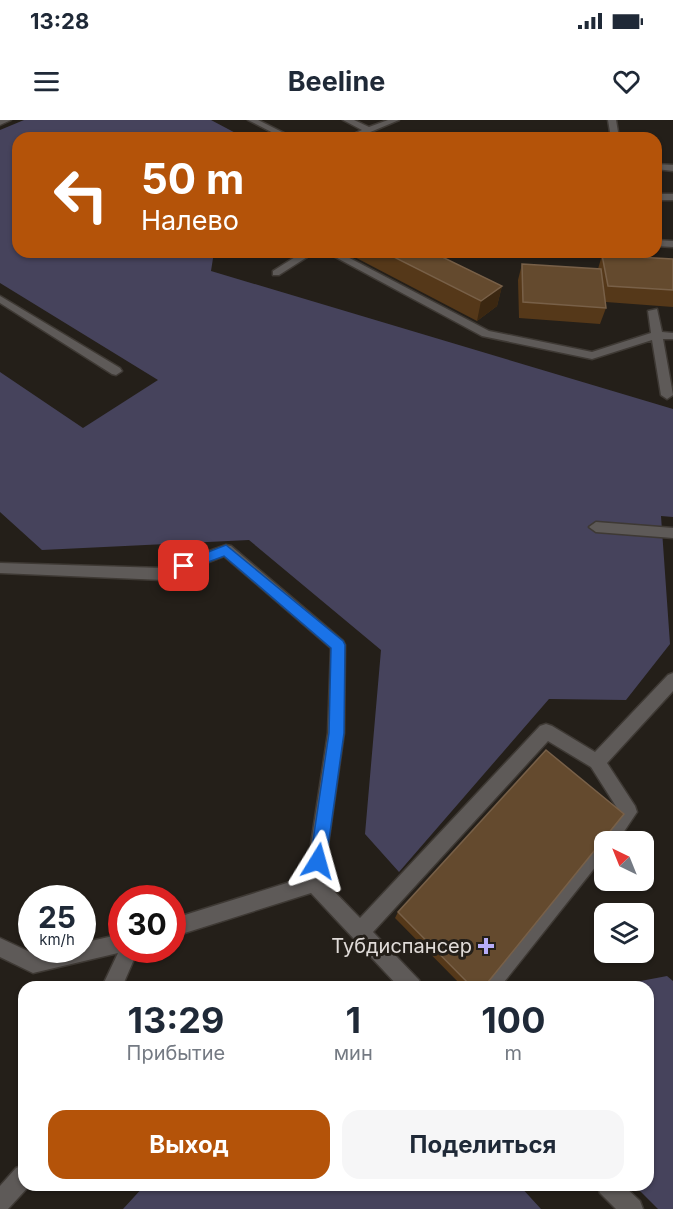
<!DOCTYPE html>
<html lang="ru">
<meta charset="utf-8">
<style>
:root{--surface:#fff;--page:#f6f6f7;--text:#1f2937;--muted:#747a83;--accent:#b45309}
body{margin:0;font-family:Inter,sans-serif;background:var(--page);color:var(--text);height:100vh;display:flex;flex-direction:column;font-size:22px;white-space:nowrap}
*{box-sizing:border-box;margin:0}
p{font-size:20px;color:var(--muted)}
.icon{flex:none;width:33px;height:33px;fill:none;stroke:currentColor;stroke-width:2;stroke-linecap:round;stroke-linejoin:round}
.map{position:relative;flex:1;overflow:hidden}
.panel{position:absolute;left:18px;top:861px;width:636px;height:210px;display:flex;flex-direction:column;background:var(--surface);border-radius:18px;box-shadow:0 2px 4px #0004}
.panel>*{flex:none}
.hud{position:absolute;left:12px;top:12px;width:650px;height:126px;border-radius:18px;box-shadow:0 2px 4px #0004;background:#b45309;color:#fff;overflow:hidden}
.needle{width:39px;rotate:317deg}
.fabs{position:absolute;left:594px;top:711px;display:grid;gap:12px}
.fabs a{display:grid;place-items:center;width:60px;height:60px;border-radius:12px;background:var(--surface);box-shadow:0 2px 4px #0004;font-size:30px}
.speed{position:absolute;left:18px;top:765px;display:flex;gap:12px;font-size:30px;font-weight:700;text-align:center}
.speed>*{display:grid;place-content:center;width:78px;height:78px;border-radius:50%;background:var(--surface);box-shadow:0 2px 4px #0004;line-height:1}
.speed small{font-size:15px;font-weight:400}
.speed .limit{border:9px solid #d22;background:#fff;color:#111}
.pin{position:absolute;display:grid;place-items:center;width:51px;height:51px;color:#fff;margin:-26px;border-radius:12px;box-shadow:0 3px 9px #0006}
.me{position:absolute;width:66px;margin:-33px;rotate:8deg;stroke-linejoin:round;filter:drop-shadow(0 0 4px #0008)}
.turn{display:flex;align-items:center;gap:21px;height:126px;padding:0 30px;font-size:27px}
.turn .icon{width:78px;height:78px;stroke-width:2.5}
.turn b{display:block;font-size:42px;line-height:51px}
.eta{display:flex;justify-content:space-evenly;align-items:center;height:102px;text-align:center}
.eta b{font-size:36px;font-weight:700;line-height:42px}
.cta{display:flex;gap:12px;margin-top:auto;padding:12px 30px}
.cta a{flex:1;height:69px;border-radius:18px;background:var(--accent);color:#fff;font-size:24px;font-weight:700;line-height:69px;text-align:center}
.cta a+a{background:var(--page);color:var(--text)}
.status{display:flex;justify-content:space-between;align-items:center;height:42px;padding:0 30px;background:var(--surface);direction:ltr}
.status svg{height:16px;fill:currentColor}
header{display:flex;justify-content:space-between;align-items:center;height:78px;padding:0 30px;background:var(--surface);font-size:27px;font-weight:700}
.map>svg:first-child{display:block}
.green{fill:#46435c}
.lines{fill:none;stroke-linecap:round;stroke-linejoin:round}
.minor-casing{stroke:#3e3934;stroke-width:3}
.minor{fill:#5e5a58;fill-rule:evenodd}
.wall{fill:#553819}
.shaded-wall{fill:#3b2711}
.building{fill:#644a2e;stroke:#786048;stroke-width:1.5}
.route{fill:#1a73e8;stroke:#114b97;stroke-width:1.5}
.poi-dot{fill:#b6acf8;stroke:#241f19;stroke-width:2}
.labels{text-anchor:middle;stroke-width:6;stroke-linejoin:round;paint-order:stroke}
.near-poi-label{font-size:20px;fill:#e0dbd8;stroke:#241f19;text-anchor:end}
</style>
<div class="status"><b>13:28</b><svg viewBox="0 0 49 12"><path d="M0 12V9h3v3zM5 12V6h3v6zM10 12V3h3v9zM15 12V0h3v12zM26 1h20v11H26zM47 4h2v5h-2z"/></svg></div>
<header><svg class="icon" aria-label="menu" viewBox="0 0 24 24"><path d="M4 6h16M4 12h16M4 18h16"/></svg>Beeline<svg class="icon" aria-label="heart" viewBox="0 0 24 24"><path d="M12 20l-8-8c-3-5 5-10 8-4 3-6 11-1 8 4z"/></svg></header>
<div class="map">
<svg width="673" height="1089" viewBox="0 0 673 1089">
<rect width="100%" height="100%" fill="#241f19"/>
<path class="green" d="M24 0H211L245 18H18V132H214L211 151 673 289V397L661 396 670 524 626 580 549 579 399 752 365 714 381 530 249 420 42 430 0 392V252L83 308 158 260 0 163V10Z
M667 856 673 861V1089H658L634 1065H648V867H609Z
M145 1065H519L541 1089H123Z"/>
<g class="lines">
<g class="minor-casing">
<path id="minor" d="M0 0H11L0 5Z
M248 0H258L294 18H283Z
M343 0H354L369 7 388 0H399L356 18H345L362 10Z
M608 0H616L619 18H611Z
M656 44 673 45V51L656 49Z
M656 74H673V80H656Z
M656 120 673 121V127L656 126Z
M303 132H315L279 155H273V151Z
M326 132H338L489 211 592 232 651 213 648 191 657 189 662 212 673 213V219H663L673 275 667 279 661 275 652 220 592 239 482 216Z
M0 176 120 248 122 251 116 255 112 254 0 183Z
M596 402 673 408V418L596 412 589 407Z
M226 425 231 426 343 521 345 525 344 613 323 760 360 798 540 606 546 604 552 606 595 632 668 555 673 553V571L607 643 635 686 637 692 617 722H604V736L500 867H478L481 860 619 691 591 647 548 621 373 812 419 860 422 867H399L311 773 172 817V799L306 757 328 613 331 528 224 436 163 460 0 453V443L162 448Z
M122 814V830H138L122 867H102L118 833 33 853 0 837V818L34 834 55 830H82V823Z
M24 1045V1065H30L8 1089H0V1066L16 1048Z
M597 1065H623L640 1081 643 1089H616L600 1073Z"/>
</g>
<use href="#minor" class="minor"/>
</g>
<path class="wall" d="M345 132H433L502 166 497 186 477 201Z
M520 132H568L567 135Z
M602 135 673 139V187L606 182V188L600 204 519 198 518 160 522 144 598 149Z
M398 792 484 867H463L395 798Z"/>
<path class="shaded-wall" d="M502 166 497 186 477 201 481 181Z"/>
<path class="building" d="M384 132H432L502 166 481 181Z
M602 135 673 139V170L608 166Z
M522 144 601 149 606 188 523 182Z
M546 630 624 694 484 867H472L398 792Z"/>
<path class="route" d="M226 425 343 521 345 525 344 613 326 741 323 747 318 749 312 747 310 741 329 613 331 528 224 436 184 451 178 446 180 443Z"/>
<path class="poi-dot" d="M483 817h6v6h6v6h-6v6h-6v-6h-6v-6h6z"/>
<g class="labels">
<g class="near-poi-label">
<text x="472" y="833">Тубдиспансер</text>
</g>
</g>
</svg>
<div class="fabs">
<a><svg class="needle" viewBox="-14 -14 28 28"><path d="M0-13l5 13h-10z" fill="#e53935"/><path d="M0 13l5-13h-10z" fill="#747a83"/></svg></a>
<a><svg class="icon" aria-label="layers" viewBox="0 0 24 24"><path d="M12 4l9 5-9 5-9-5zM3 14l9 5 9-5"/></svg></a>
</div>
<div class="speed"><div>25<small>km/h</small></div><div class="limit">30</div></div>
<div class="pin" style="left:184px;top:446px;background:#d93025"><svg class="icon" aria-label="arrive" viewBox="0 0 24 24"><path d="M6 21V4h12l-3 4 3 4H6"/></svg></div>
<svg class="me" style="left:318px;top:741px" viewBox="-20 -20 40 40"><path d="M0-17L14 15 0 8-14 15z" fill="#1a73e8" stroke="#fff" stroke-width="4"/></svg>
<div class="hud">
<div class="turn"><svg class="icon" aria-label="left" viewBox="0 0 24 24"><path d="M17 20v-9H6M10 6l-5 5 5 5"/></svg><div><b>50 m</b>Налево</div></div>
</div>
<section class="panel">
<div class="eta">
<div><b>13:29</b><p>Прибытие</p></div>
<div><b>1</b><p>мин</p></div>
<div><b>100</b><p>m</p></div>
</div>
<div class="cta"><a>Выход</a><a>Поделиться</a></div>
</section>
</div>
